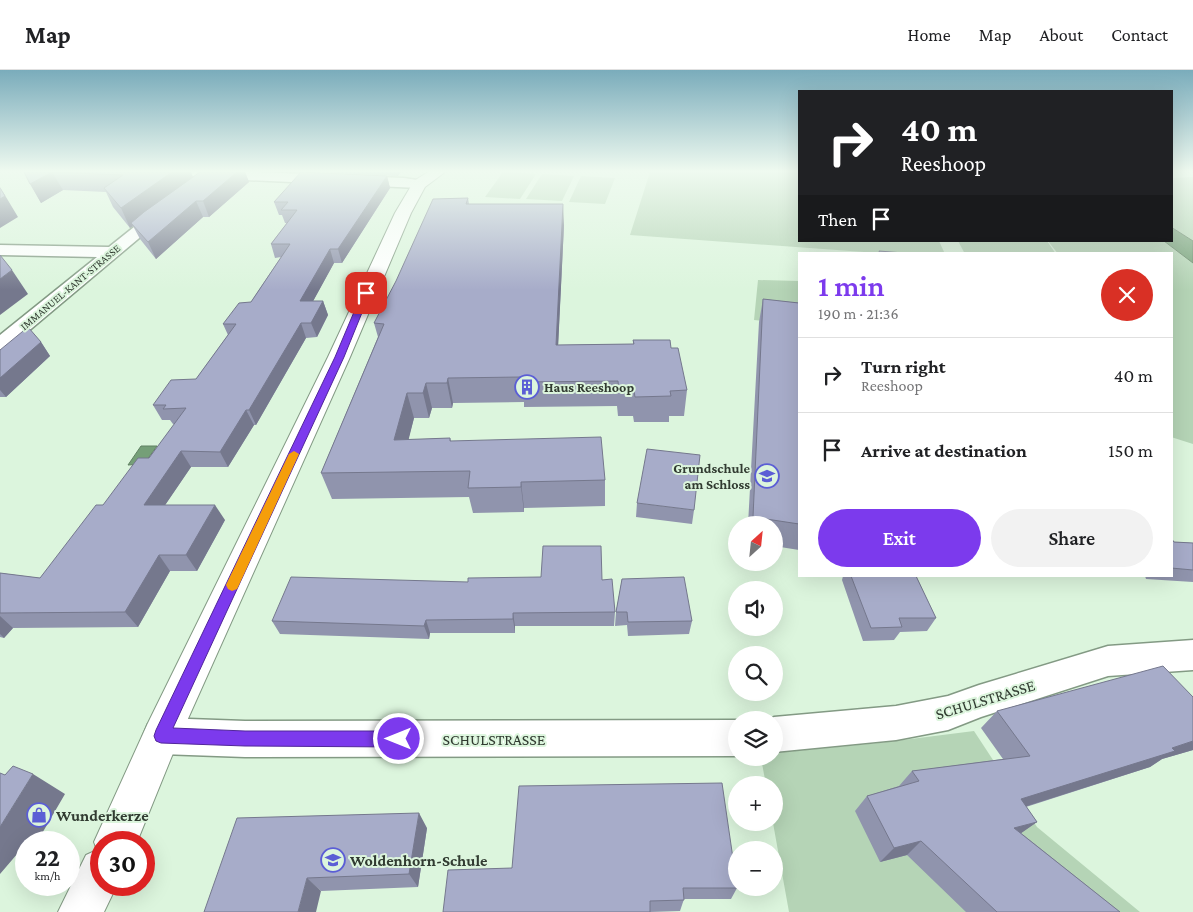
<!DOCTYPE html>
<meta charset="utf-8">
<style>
:root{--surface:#fff;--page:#f2f2f2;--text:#202124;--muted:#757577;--line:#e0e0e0;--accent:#7c3aed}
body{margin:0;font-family:"Crimson Pro",serif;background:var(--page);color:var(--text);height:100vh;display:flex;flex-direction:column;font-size:19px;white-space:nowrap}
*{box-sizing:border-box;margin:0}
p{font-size:16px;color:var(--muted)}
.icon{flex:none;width:28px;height:28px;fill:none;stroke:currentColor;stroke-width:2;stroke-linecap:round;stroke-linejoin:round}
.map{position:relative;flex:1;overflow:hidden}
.panel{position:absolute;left:798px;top:182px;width:375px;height:325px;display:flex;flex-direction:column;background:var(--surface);border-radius:0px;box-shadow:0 5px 20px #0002}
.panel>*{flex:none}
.hud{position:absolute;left:798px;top:20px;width:375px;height:152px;border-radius:0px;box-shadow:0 5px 20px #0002;background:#202124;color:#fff;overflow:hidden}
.needle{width:32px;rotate:27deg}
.buttons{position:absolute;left:728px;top:446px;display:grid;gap:10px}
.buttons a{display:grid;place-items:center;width:55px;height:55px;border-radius:50%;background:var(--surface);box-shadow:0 5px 20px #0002;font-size:25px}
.speed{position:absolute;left:15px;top:761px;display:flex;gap:10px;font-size:25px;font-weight:700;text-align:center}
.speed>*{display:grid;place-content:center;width:65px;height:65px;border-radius:50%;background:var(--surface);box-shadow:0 5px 20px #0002;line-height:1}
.speed small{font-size:12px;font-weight:400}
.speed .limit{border:8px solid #d22;background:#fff;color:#111}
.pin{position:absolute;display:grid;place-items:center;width:42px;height:42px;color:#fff;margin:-21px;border-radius:10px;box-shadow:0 2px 8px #0006}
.me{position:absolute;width:55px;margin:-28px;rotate:270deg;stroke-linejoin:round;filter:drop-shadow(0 0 4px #0008)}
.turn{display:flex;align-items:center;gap:18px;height:105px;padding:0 20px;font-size:22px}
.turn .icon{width:65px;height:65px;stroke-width:2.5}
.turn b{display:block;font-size:35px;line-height:42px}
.then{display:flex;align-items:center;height:48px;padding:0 20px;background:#0003;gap:10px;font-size:19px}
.round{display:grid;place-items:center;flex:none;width:52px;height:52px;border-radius:26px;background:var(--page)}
.summary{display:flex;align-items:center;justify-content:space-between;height:85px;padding:0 20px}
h1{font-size:30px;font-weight:600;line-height:38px;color:var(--accent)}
.action{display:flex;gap:10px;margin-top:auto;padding:10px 20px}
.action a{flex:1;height:58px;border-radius:30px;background:var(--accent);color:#fff;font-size:20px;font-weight:600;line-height:58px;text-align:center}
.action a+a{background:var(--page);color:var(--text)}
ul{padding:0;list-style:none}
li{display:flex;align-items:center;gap:15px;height:75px;padding:0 20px;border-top:1px solid var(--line)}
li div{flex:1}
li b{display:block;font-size:19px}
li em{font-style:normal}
header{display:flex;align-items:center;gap:30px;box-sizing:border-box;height:70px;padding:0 25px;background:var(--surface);border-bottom:1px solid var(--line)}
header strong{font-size:24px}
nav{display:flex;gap:28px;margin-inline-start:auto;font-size:18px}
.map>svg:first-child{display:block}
.green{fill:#b5d4b6}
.water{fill:#759f78;stroke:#618163}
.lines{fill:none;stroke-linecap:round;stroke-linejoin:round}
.minor-casing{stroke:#839a84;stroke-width:3}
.tertiary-casing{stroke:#839a84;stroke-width:2}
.minor{fill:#fff;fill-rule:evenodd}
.tertiary{fill:#fff;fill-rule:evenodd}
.wall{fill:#9094ad}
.shaded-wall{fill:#75788d}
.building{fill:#a7acc9;stroke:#75788d}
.route{fill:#7c3aed;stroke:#51269a}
.slow{fill:#f59e0b}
.labels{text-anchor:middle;stroke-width:4;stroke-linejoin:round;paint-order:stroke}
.far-street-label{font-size:11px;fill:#313b31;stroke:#dcf5dd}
.poi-label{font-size:14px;font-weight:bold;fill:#313b31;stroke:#dcf5dd;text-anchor:start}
.near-street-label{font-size:16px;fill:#313b31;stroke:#dcf5dd}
.near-poi-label{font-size:16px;font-weight:bold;fill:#313b31;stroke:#dcf5dd;text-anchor:start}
</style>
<header>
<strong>Map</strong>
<nav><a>Home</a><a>Map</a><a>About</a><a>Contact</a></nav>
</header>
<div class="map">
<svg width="1193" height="842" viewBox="0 0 1193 842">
<rect width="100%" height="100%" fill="#dcf5dd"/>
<path class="green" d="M503 102 536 104 520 129 485 127Z
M650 102H799V171H939L945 184H891L630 165Z
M542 104 574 106 562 131 526 129Z
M581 106 615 108 605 134 569 132Z
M1193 107V171L1171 157V108Z
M958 171H1047L1056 184H965Z
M1048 171H1164L1193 193V374L1171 367V184H1058Z
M758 210 799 211V255L754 250Z
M974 661 1037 757 1140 842H789L773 753 774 715H766L761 688H774V683L879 673Z"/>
<path class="water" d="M1171 157 1193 171V193L1164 171H1171Z
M141 376H157L144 394 128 395Z"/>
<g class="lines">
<g class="minor-casing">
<path id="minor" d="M153 102H256L404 108 424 111 426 114 419 118 160 106Z
M164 136 169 137 171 140 169 143 7 279 0 281V265L97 187 0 185V175L109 177 159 137Z
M1193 570V600L1108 606 981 647 948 660 896 670 774 682V650H768L774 647 896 636 948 626 979 615 1108 576Z
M161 648 245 651 736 650V686L245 687 161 684 148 678 143 666 148 654Z"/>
</g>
<g class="tertiary-casing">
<path id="tertiary" d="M428 102H445L425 117 411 143 350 287 178 671 137 772H101V815H117L104 842H58L86 785 97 780 94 772 148 653 328 287 395 143 414 111Z"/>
</g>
<use href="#minor" class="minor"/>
<use href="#tertiary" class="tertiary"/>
</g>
<path class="wall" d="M24 102H191L193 107 200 102H245L249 112 209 147H203L156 189 140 169 133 156 130 158 113 137 106 122 63 120 41 133Z
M315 102H401L398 106Z
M387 106 390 118 342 193H334L313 231H323L328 245 317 267 306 268 256 355H254L228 397H191L165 435 225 450 197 501H170L138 557 13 558 4 568 0 567V503L40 508 103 435 149 388 175 354H173L170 350H162L153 335 196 309 228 265 223 254 251 232 281 187 275 188 271 174 287 153H285L282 145H279L274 132Z
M468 128 469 134 564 155 558 275 633 274V270L671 278 687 320 684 346H669V352H634L633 346H618L617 336 524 337V332L453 333 452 338H432L429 348H414L408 370 450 368 451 371 605 410V436L524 438V442L473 443 469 427 332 429 321 403 378 267 374 253Z
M763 229 799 233V480L774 476V455H748L759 252Z
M41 272 50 286 6 327H0V280Z
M637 433 694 440 692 454 636 447Z
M1171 468 1174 472 1193 473V512L1146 509 1145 506H1171Z
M843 506H916L936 548 927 561 900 562 894 570 863 571 842 510Z
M997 506H1038V507Z
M541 507 602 510 615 542 614 556H515V563H430L429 569 280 564 272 551 468 512Z
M622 509 692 551 689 564 628 566 627 555 615 556 616 542Z
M1193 627V680L1162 689 1150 697 1026 737 1037 752 1021 763 1120 842H966L907 785 880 792 855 741 867 726 899 716 912 701 1003 689 981 658 997 641Z
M237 748 427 758 418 817 321 821Z
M448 800 737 818 731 829H684L680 841 650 842Z"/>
<path class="shaded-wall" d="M52 102 63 120 41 133 30 114Z
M172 102H191L194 110 131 153 133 156 130 158 121 138Z
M237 102H245L249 112 209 147 203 131Z
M387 106 390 118 342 193 338 179Z
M0 117 18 147 0 158Z
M196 131 203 147 156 189 148 172Z
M563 134 564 155 557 299 556 275Z
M330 179 334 193 305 246 300 231Z
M12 200 28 224 0 245V209Z
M323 231 328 245 317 267 311 253Z
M301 253 306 268 256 355 249 340Z
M41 272 50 286 6 327 0 320V308Z
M448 308 453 333 452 338 447 313Z
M426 313 432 338 429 348 423 323Z
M407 323 414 348 402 396 394 370Z
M246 340 254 355 228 397 220 382Z
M181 381 191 397 155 450 144 435Z
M521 412 524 438V442L521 417Z
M215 435 225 450 197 501 186 485Z
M159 485 170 501 138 557 125 542Z
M513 543 515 556V563L513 549Z
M0 546 13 558 4 568 0 564Z
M426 550 430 563 429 569 424 556Z
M1193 671V680L1162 689 1150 697 1002 744 1021 729 1172 678Z
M33 704 65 724 37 772H26V780L18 783 0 804V757Z
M419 743 427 758 418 817 409 804Z
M1037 752 1017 766 1014 758Z
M921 771 907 785 880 792 894 778Z
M307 808 321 821 316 842H298Z"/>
<path class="building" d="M24 102H172L121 138 104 118 123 105 52 102 30 114Z
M200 102H237L203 131H196L148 172 131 153 144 142Z
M301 102 387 106 338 179H330L300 231H323L311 253H301L249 340H246L220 382 181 381 144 435H215L186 485H159L125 542 0 543V503L40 508 96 435H103L138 388H149L186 338 163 339 166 335H153L171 310 196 309 236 254H223L239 233 251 232 290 174H271L297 140H281L288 132H274Z
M0 118 5 126 0 129Z
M468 128 466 134H563L556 275 634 274 633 270H670L671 278H678L687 320 670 321 671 326 635 327 634 321H619L618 311 522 312V307L448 308 447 313H426L423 323H407L394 370 450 368V371L601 367 605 410 521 412V417L468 418 470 401 321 403 384 254 374 253 396 211 433 129Z
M879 181 916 184H880Z
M0 185 12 200 0 209Z
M763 229 799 233V454L753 447Z
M28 257 41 272 0 308V280Z
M647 379 700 385 694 440 637 433Z
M1171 468 1174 472 1193 473V500L1171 498Z
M543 476H601L602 510 612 509 615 542 513 543V549L426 550 424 556 272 551 291 507 468 512V508L541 507Z
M851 506H916L936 548H899L902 557 871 558Z
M684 507 692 551 628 552 627 542H616L622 509Z
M1163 596 1193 627V671L1172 678 1175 681 1021 729 1037 752 1014 758 1120 842H997L921 771 894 778 867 726 919 711 912 701 1030 686 997 641Z
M13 696 33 704 0 757V703L5 705Z
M722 713 736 809V818H737H683L684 830 650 831V842H443L448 800 512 798 519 716Z
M419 743 409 804 307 808 298 842H204L237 748Z"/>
<linearGradient id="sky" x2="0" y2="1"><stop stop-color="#7aacbb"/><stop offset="0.46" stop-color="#effaf0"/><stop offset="1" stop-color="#effaf0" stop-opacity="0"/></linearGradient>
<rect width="1193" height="220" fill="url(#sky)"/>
<path class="route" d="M366 221 370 223 344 287 173 658 245 661H399L405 664 407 669 405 675 399 677 245 676 161 673 156 671 154 666 156 660 335 287 362 223Z"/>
<path class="slow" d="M294 381 299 384 239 515 237 519 232 521 228 519 226 515 289 384Z"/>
<defs>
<g id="building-ring" transform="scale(1.25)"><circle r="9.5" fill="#dcf5dd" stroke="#5b5ed5" stroke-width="1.5"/><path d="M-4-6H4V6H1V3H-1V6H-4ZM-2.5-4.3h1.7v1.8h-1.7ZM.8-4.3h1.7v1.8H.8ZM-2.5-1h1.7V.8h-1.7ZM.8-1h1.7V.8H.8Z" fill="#5b5ed5"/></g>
<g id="school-ring" transform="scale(1.25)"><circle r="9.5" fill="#dcf5dd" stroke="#5b5ed5" stroke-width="1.5"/><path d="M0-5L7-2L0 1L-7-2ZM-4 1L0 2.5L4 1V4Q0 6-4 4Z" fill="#5b5ed5"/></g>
<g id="shop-ring" transform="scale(1.25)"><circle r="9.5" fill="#dcf5dd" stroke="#5b5ed5" stroke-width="1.5"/><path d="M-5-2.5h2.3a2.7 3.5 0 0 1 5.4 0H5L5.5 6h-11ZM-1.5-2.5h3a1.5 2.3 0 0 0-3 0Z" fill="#5b5ed5"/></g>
</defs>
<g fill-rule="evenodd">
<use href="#building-ring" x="527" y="317"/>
<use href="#school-ring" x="767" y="406"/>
<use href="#shop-ring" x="39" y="745"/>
<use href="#school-ring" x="333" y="790"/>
</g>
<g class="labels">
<g class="far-street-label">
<text transform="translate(70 217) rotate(-40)" y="4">IMMANUEL-KANT-STRASSE</text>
</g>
<g class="poi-label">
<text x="544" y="322">Haus Reeshoop</text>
<text x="750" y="403" text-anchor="end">Grundschule<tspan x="750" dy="16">am Schloss</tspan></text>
</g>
<g class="near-street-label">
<text transform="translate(985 629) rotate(-17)" y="6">SCHULSTRASSE</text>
<text x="494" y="675">SCHULSTRASSE</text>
</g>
<g class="near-poi-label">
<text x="56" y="751">Wunderkerze</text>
<text x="350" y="796">Woldenhorn-Schule</text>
</g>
</g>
</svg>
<div class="buttons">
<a><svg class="needle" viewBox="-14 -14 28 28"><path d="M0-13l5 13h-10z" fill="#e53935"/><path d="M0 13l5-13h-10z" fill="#757577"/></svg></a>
<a><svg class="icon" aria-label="sound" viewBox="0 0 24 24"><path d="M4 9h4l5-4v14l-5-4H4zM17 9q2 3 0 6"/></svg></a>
<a><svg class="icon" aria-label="search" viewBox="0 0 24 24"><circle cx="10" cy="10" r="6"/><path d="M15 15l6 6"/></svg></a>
<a><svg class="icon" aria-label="layers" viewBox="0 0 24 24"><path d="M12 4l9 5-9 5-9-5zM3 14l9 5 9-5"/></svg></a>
<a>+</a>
<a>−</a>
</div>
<div class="speed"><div>22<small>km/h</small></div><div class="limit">30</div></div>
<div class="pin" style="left:366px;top:223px;background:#d93025"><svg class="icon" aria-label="arrive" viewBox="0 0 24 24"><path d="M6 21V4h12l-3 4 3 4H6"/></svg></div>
<svg class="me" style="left:399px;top:669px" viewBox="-20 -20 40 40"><circle r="17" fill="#7c3aed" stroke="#fff" stroke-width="3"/><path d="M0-11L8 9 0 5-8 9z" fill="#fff"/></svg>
<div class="hud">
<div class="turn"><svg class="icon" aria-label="right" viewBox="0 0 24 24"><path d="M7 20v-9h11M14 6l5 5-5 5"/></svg><div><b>40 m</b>Reeshoop</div></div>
<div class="then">Then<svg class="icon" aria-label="arrive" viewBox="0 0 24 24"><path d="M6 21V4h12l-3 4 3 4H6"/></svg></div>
</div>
<section class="panel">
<div class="summary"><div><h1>1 min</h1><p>190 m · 21:36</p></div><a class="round" style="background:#d93025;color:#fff"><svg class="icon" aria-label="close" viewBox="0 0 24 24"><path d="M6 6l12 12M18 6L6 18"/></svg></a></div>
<ul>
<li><svg class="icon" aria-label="right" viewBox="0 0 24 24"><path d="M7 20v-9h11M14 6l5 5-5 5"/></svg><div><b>Turn right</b><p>Reeshoop</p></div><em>40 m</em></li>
<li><svg class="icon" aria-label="arrive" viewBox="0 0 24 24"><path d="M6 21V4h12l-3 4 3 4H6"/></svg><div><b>Arrive at destination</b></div><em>150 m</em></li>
</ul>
<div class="action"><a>Exit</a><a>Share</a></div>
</section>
</div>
